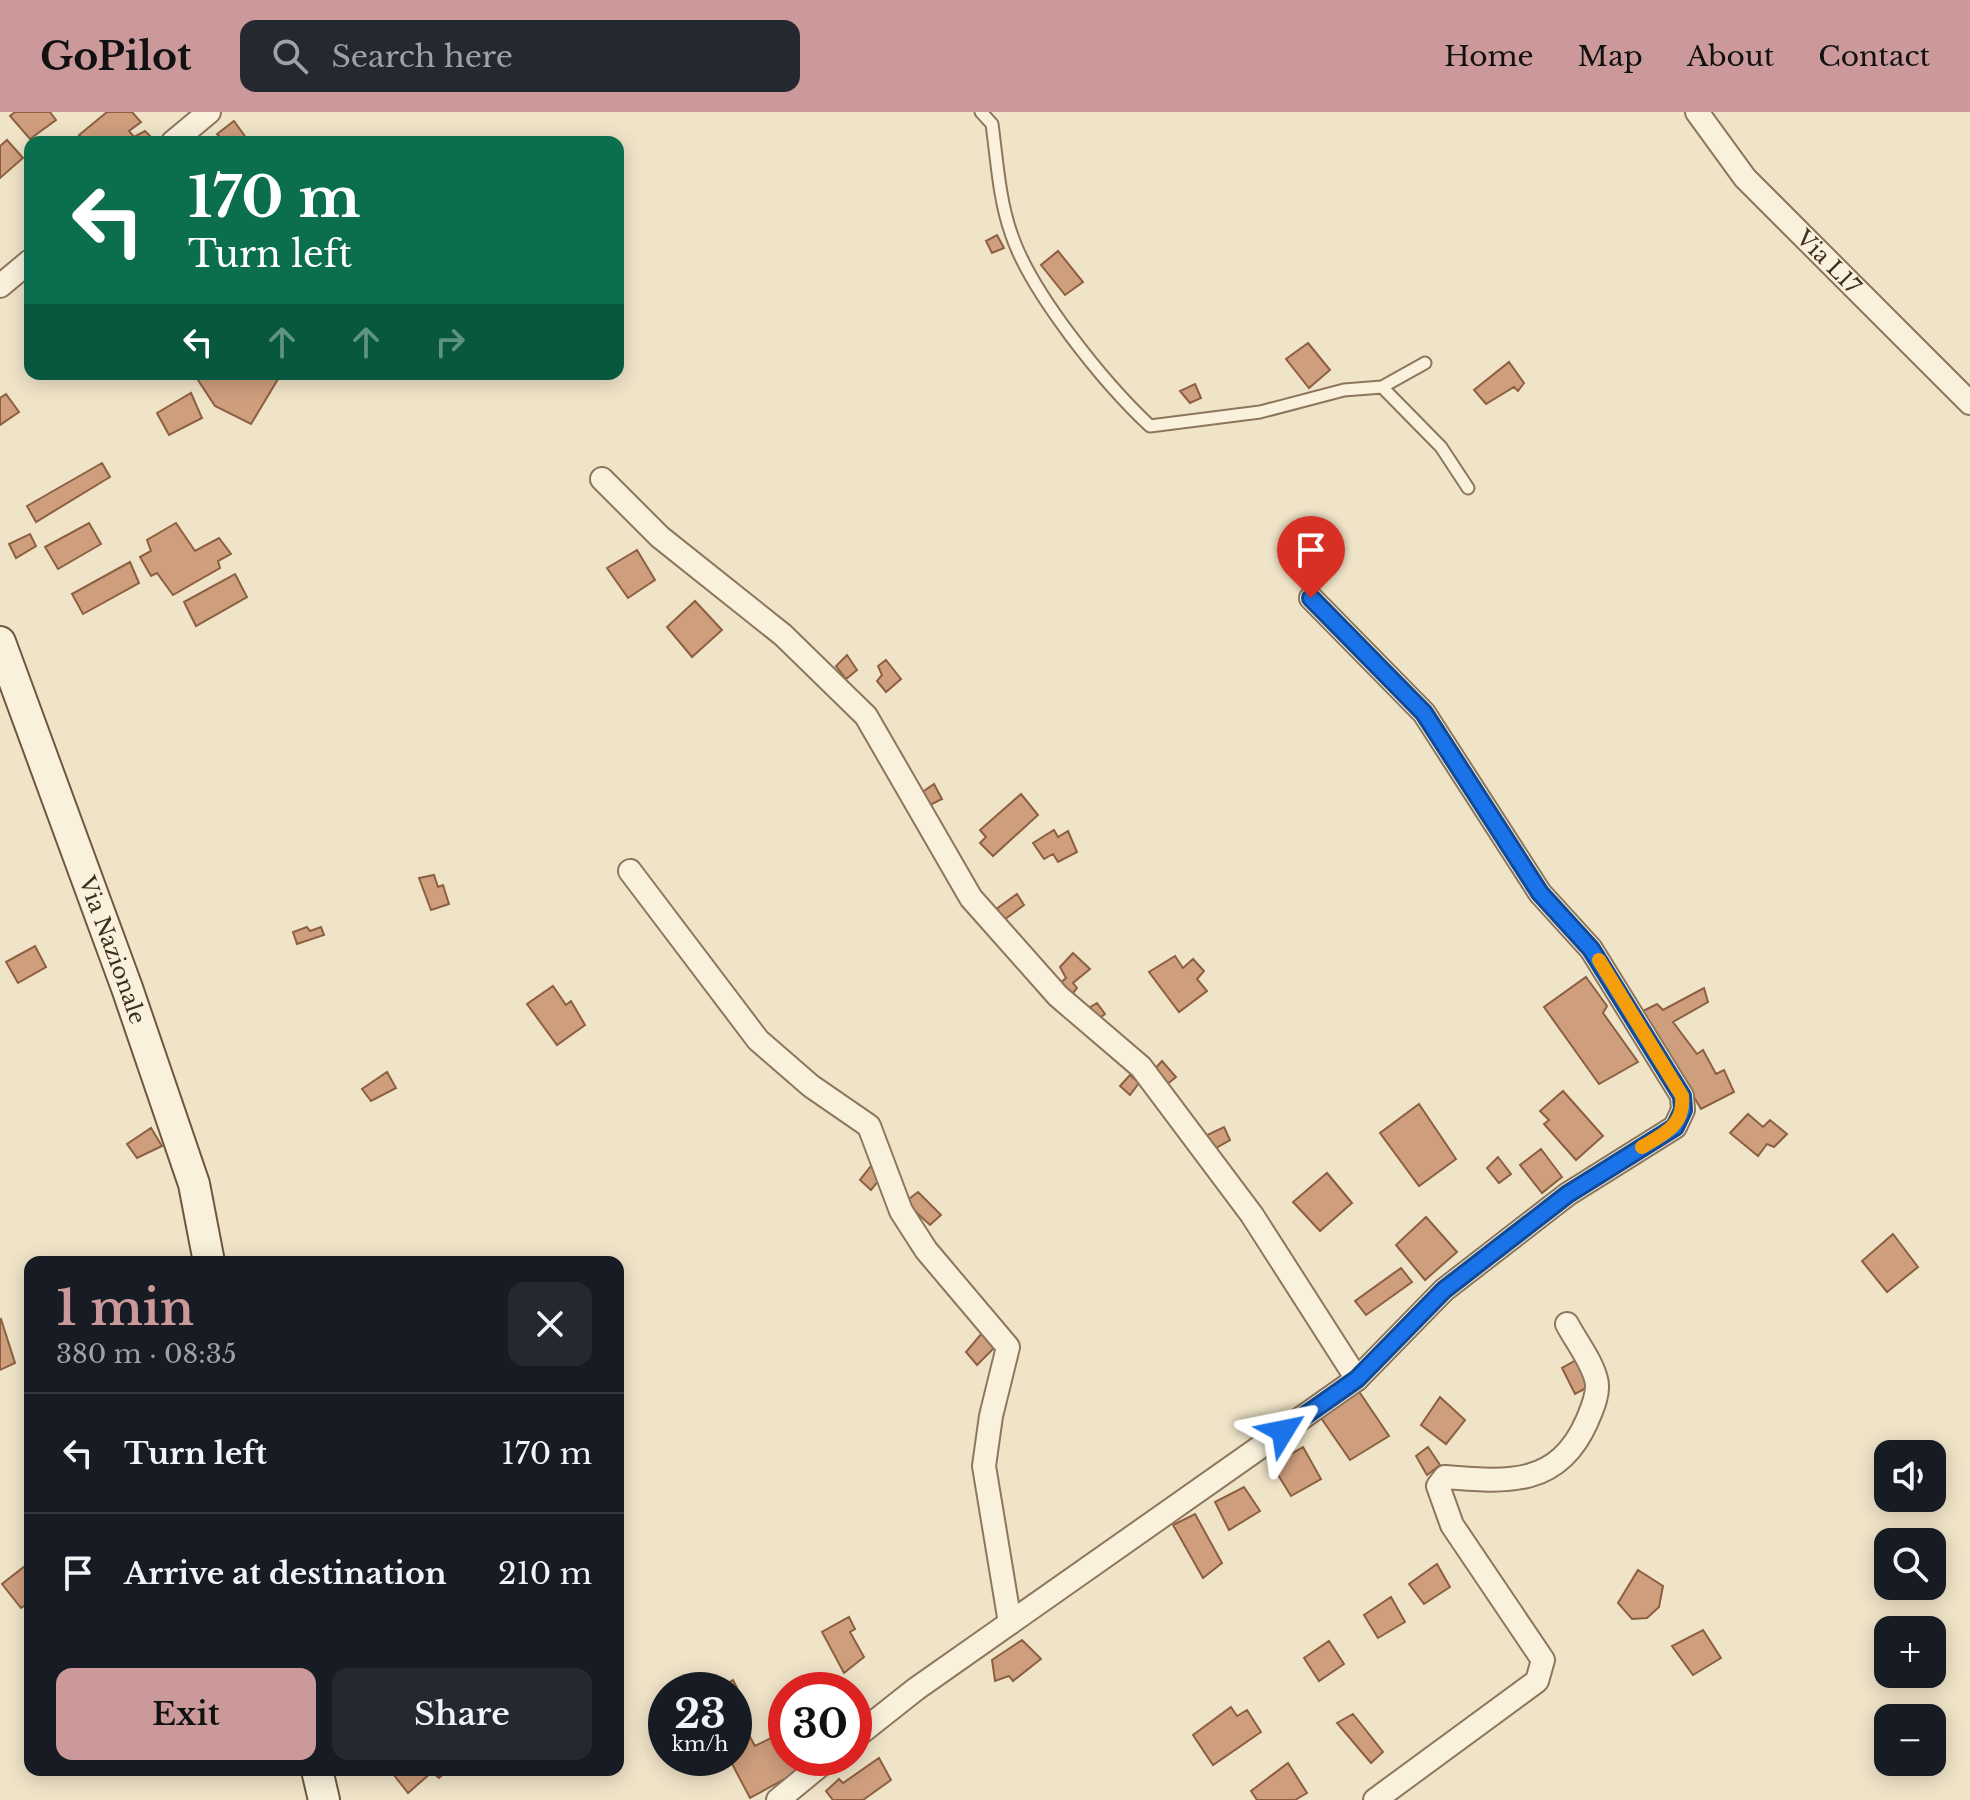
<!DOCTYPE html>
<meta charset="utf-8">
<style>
:root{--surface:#171b24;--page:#242831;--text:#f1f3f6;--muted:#9ea1a6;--line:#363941;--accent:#cc999b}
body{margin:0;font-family:"Libre Baskerville",serif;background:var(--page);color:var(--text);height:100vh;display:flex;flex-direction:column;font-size:30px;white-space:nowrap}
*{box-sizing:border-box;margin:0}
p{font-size:26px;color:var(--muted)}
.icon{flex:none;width:44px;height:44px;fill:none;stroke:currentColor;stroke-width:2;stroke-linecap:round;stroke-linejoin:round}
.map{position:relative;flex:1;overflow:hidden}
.drawer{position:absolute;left:24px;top:1144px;width:600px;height:520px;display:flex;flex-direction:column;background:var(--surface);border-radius:16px;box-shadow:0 4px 20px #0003}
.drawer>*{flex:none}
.banner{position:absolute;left:24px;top:24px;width:600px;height:244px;border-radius:16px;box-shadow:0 4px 20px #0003;background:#0b6e4f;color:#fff;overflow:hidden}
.fabs{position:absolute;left:1874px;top:1328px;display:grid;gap:16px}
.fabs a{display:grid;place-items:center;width:72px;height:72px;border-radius:16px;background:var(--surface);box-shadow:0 4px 20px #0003;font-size:40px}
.speed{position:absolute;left:648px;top:1560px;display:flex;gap:16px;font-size:40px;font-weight:700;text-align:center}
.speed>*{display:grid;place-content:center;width:104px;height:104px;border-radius:50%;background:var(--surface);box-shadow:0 4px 20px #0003;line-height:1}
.speed small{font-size:20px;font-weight:400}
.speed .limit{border:12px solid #d22;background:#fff;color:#111}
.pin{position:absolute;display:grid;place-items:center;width:68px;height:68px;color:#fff;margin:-82px -34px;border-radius:50% 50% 50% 0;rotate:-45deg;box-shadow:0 0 8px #0007}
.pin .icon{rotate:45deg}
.me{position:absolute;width:88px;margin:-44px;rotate:55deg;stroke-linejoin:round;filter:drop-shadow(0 0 6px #0008)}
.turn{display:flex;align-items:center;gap:28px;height:168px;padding:0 32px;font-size:36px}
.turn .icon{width:104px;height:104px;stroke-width:2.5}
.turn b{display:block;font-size:56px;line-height:68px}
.lanes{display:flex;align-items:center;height:76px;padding:0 32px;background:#0003;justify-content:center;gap:40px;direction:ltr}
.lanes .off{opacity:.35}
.round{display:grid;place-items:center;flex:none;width:84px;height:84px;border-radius:16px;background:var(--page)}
.headline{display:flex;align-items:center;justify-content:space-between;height:136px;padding:0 32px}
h1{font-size:48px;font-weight:600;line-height:60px;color:var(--accent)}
.cta{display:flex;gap:16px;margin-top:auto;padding:16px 32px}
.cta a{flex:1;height:92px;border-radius:16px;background:var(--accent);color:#111;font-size:32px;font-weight:600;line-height:92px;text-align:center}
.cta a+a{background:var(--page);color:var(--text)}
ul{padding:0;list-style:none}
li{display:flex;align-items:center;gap:24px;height:120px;padding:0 32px;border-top:2px solid var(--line)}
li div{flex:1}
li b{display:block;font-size:30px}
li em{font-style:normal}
header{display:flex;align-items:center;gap:48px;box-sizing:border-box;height:112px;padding:0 40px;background:var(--accent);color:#111}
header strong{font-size:38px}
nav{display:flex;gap:44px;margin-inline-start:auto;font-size:28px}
.search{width:560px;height:72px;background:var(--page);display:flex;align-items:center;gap:20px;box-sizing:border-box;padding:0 28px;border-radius:16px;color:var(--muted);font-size:30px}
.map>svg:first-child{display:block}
.building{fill:#cf9f7d;stroke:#8d5f41;stroke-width:2}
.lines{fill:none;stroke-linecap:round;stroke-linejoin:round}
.lane-casing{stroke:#8d765c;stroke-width:15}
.street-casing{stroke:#8d765c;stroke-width:26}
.secondary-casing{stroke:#6f573f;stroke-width:34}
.lane{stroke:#faf1dc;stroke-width:11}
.street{stroke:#faf1dc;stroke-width:22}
.secondary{stroke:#faf1dc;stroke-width:30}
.route-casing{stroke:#114b97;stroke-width:20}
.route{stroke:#1a73e8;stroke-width:14}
.slow{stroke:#f59e0b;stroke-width:14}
.labels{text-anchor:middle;stroke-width:7;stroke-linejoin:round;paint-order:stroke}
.street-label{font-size:22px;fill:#3d2e20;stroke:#f7eed8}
</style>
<header>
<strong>GoPilot</strong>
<div class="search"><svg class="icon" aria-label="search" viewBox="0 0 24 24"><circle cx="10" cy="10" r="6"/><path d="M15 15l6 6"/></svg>Search here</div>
<nav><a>Home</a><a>Map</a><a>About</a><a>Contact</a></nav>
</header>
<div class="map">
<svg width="1970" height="1688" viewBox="0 0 1970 1688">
<rect width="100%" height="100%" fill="#f0e4c8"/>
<path class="building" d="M15 0H50L56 8 30 27 10 4Z
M107 0H132L141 10 129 19 134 25 145 19 155 29 85 30 79 23Z
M234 9 249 30H225L217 22Z
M7 28 23 46 0 66V34Z
M997 123 1004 136 992 141 986 129Z
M1058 139 1083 170 1065 183 1041 153Z
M1308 231 1330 258 1309 276 1286 247Z
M1509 250 1524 271 1518 279 1514 275 1486 292 1474 278Z
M194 262H227L230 266 233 262H281L251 312 215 294Z
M1195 272 1201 286 1190 291 1180 279Z
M191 281 202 306 169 323 157 301Z
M6 282 19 300 0 313V286Z
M102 351 110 365 36 410 27 394Z
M89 411 101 432 58 457 45 435Z
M176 411 195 439 219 426 231 442 218 449 220 456 173 483 157 461 151 464 140 445 151 439 147 428Z
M30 422 36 434 16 446 9 432Z
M637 438 655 468 628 486 607 456Z
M130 450 139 471 83 502 72 482Z
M235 462 247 485 196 514 184 490Z
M695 489 722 518 692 545 667 515Z
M847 543 857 558 846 567 836 554Z
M886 548 901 567 886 580 877 569 882 563 878 554Z
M934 672 942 687 928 694 921 681Z
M1021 682 1038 703 993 744 980 731 986 725 980 718Z
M1054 718 1058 725 1068 719 1077 740 1058 750 1053 742 1044 747 1033 731Z
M434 763 438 775 443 773 449 792 431 798 419 766Z
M1017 782 1024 793 1004 808 995 798Z
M307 815 310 819 321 815 324 823 297 832 293 820Z
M35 834 46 855 18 871 6 850Z
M1073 841 1090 857 1073 871 1077 876 1070 885 1059 872 1066 866 1060 855Z
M1175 844 1183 856 1193 847 1204 859 1197 867 1207 879 1179 900 1149 860Z
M1586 865 1607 894 1603 901 1638 950 1599 972 1544 895Z
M553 874 566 893 571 889 585 913 557 933 527 892Z
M1704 876 1708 890 1673 910 1697 942 1703 938 1716 962 1724 958 1734 980 1701 997 1643 899 1657 892 1663 898Z
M1097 891 1105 902 1097 908 1087 897Z
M1162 949 1176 965 1166 973 1152 960Z
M387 960 396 976 371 989 362 977Z
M1130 963 1139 971 1130 983 1120 974Z
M1563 979 1603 1024 1576 1048 1544 1012 1549 1008 1540 999Z
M1419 992 1456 1047 1419 1074 1380 1021Z
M1748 1002 1763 1015 1770 1008 1787 1022 1774 1035 1767 1032 1758 1044 1730 1021Z
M1224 1015 1230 1028 1216 1036 1205 1024Z
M151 1016 162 1034 137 1046 127 1032Z
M1541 1037 1562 1065 1542 1081 1520 1053Z
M1498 1045 1511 1062 1499 1071 1487 1056Z
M871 1054 882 1064 871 1078 860 1068Z
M1327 1061 1352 1091 1320 1119 1293 1090Z
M918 1080 941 1103 930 1113 905 1090Z
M1426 1105 1457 1140 1425 1168 1396 1133Z
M1893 1122 1918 1155 1887 1180 1862 1149Z
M1401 1156 1412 1170 1366 1203 1355 1189Z
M1 1207 15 1251 0 1258V1208Z
M982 1221 995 1235 977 1253 966 1240Z
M1578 1247 1592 1273 1575 1282 1562 1256Z
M1358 1278 1389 1324 1350 1348 1319 1303Z
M1440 1285 1465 1308 1446 1332 1421 1313Z
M1303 1335 1321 1367 1291 1384 1272 1353Z
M1428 1335 1440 1353 1427 1363 1416 1344Z
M1244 1375 1260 1399 1229 1418 1215 1390Z
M1195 1402 1222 1451 1203 1466 1173 1413Z
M30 1450V1490L21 1496 2 1472Z
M1437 1452 1450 1475 1424 1492 1409 1472Z
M1638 1458 1663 1474 1659 1495 1647 1506 1632 1507 1618 1491Z
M1391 1485 1405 1510 1378 1526 1364 1503Z
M849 1505 855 1517 850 1520 864 1545 844 1561 822 1520Z
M1703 1518 1721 1546 1693 1563 1672 1534Z
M1022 1528 1041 1547 1013 1569 1009 1564 995 1569 992 1548Z
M1329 1529 1344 1552 1319 1569 1304 1546Z
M733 1568 740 1582 734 1586V1578H718Z
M1231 1595 1237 1604 1247 1598 1261 1620 1213 1653 1193 1623Z
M1353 1602 1383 1640 1371 1651 1337 1611Z
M785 1619 786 1646H798L803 1657 750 1686 729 1646H734V1630L749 1623 755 1634Z
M879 1646 891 1668 863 1688H833L826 1679 839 1667 843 1671Z
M1288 1651 1307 1681 1295 1688H1257L1251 1679Z
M390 1658H448L439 1666 432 1660 408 1681Z"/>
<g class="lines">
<g class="lane-casing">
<path id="lane" d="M981 0 992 12C997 48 999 87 1011 121 1030 180 1105 272 1150 314L1260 300 1344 278 1382 275 1441 335 1468 376
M1382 275 1425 251"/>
</g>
<g class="street-casing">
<g id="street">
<path id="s1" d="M1697 0 1745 66 1970 291"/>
<path d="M173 30 209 0"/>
<path d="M0 174 30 149"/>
<path d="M602 367 660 425 783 523 866 604 971 786 1058 884 1141 955 1252 1103 1357 1267"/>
<path d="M630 759 758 928 811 974 869 1014 901 1099 926 1138 1008 1235 991 1304 984 1354 1010 1511"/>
<path d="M854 1626 916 1577 1357 1267 1444 1178 1568 1082 1675 1015 1683 998 1682 984 1591 837 1540 781 1424 601 1311 486"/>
<path d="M778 1688 829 1646"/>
<path d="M1375 1688 1537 1569 1543 1548 1452 1413 1438 1374 1445 1365C1508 1370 1558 1375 1587 1309 1592 1297 1600 1280 1596 1267 1591 1248 1576 1229 1567 1212"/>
</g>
</g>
<g class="secondary-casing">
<g id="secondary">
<path id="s2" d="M0 530 127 876 194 1072 209 1150"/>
<path d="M317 1658 324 1688"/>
</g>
</g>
<use href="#lane" class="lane"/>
<use href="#street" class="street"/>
<use href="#secondary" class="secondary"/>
</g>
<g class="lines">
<g class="route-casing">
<path id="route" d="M1283 1319 1357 1267 1444 1178 1568 1082 1675 1015 1683 998 1682 984 1591 837 1540 781 1424 601 1311 486"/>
</g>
<use href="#route" class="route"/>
<path class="slow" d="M1599 848 1682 984C1685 1013 1664 1022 1642 1035"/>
</g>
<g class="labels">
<g class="street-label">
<text dy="8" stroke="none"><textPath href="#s1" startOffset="200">Via L17</textPath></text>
<text dy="8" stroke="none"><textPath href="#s2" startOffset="328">Via Nazionale</textPath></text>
</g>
</g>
</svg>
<div class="fabs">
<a><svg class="icon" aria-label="sound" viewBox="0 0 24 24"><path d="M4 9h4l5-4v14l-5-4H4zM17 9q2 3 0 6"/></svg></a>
<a><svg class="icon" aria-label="search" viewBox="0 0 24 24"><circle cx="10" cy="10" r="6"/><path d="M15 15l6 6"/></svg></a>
<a>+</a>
<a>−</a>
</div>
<div class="speed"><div>23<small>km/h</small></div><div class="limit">30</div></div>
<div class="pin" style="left:1311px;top:486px;background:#d93025"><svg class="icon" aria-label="arrive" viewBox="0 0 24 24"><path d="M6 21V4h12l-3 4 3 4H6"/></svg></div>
<svg class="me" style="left:1283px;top:1319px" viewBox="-20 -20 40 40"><path d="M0-17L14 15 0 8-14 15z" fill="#1a73e8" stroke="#fff" stroke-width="4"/></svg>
<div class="banner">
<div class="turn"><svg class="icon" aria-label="left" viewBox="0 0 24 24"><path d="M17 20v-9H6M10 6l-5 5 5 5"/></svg><div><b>170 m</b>Turn left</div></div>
<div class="lanes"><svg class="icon" aria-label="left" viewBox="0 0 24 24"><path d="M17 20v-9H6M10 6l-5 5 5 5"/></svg><svg class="icon off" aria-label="ahead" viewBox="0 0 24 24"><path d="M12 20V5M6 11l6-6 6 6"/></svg><svg class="icon off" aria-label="ahead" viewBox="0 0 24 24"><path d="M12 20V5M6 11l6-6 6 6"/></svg><svg class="icon off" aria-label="right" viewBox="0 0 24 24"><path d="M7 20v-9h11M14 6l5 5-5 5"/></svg></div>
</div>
<section class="drawer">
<div class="headline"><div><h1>1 min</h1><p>380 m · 08:35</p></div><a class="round"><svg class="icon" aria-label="close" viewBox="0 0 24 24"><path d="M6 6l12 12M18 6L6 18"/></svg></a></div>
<ul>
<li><svg class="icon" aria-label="left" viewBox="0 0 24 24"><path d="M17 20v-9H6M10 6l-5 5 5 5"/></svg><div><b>Turn left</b></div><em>170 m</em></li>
<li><svg class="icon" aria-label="arrive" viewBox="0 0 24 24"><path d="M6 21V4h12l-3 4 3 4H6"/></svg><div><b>Arrive at destination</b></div><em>210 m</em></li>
</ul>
<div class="cta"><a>Exit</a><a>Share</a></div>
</section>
</div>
